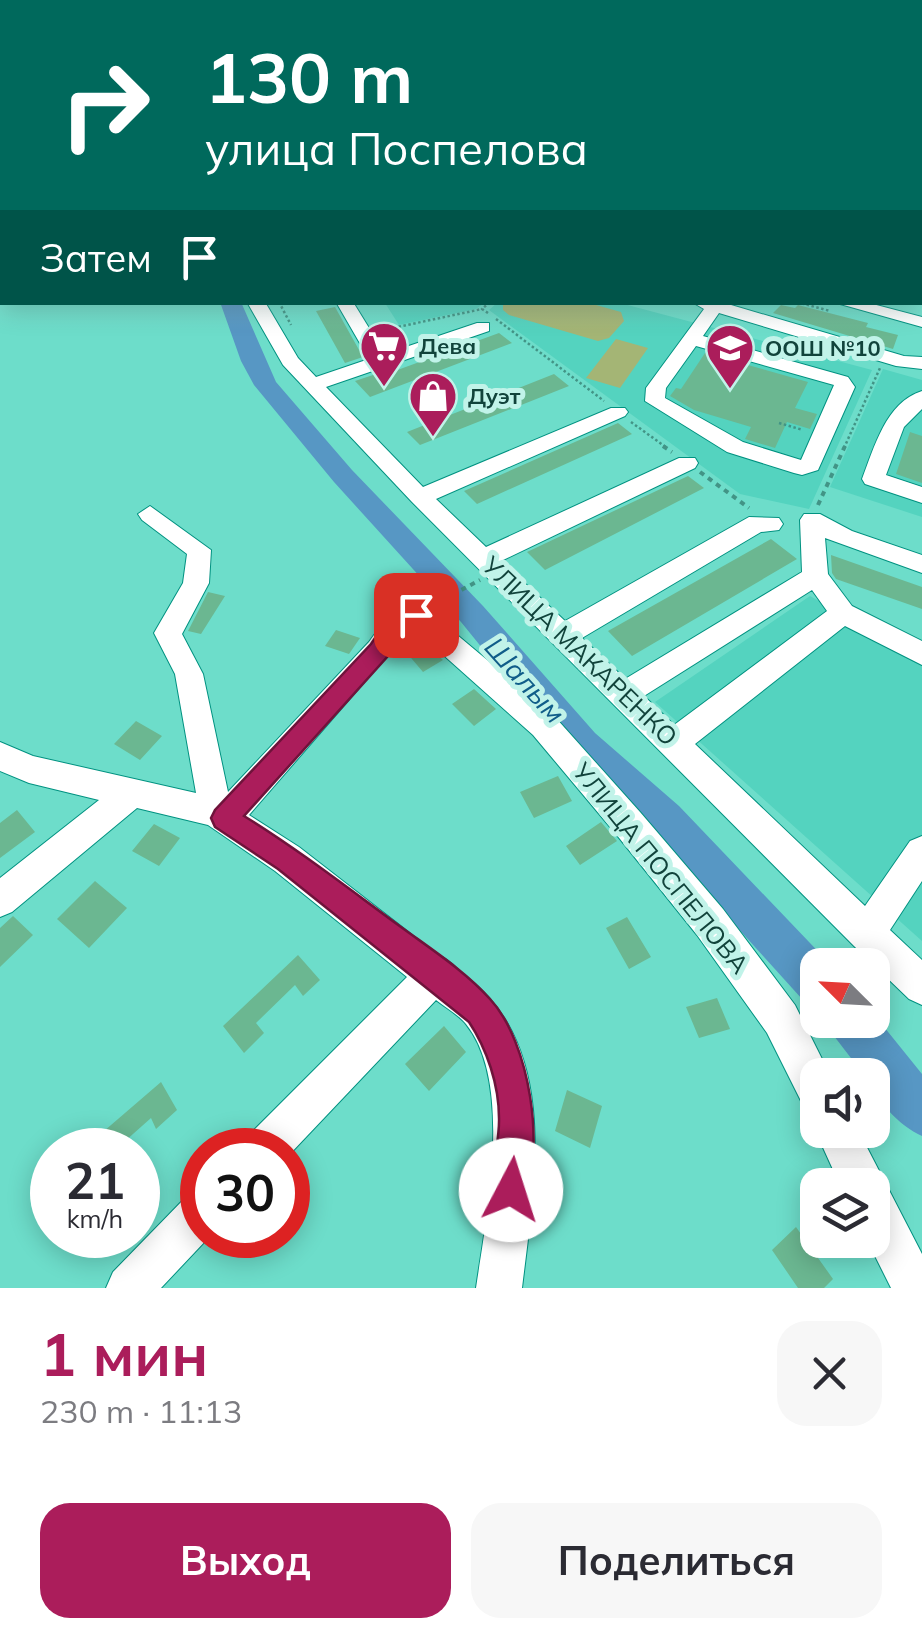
<!DOCTYPE html>
<html lang="ru">
<meta charset="utf-8">
<style>
:root{--surface:#fff;--page:#f7f7f7;--text:#2b2b33;--muted:#7c7c81;--accent:#ab1d5b}
body{margin:0;font-family:Mulish,sans-serif;background:var(--page);color:var(--text);height:100vh;display:flex;flex-direction:column;font-size:38px;white-space:nowrap}
*{box-sizing:border-box;margin:0}
p{font-size:32px;color:var(--muted)}
.icon{flex:none;width:55px;height:55px;fill:none;stroke:currentColor;stroke-width:2;stroke-linecap:round;stroke-linejoin:round}
.map{position:relative;height:1288px;overflow:hidden}
.details{display:flex;flex-direction:column;background:var(--surface);flex:1}
.details>*{flex:none}
.guide{position:absolute;left:0px;top:0px;width:922px;height:305px;box-shadow:0 5px 25px #0003;background:#00695c;color:#fff;overflow:hidden}
.needle{width:65px;rotate:294deg}
.controls{position:absolute;left:800px;top:948px;display:grid;gap:20px}
.controls a{display:grid;place-items:center;width:90px;height:90px;border-radius:20px;background:var(--surface);box-shadow:0 5px 25px #0003;font-size:50px}
.speed{position:absolute;left:30px;top:1128px;display:flex;gap:20px;font-size:50px;font-weight:700;text-align:center}
.speed>*{display:grid;place-content:center;width:130px;height:130px;border-radius:50%;background:var(--surface);box-shadow:0 5px 25px #0003;line-height:1}
.speed small{font-size:25px;font-weight:400}
.speed .limit{border:15px solid #d22;background:#fff;color:#111}
.pin{position:absolute;display:grid;place-items:center;width:85px;height:85px;color:#fff;margin:-42px;border-radius:20px;box-shadow:0 5px 15px #0006}
.me{position:absolute;width:110px;margin:-55px;rotate:5deg;stroke-linejoin:round;filter:drop-shadow(0 0 8px #0008)}
.turn{display:flex;align-items:center;gap:35px;height:210px;padding:0 40px;font-size:45px}
.turn .icon{width:130px;height:130px;stroke-width:2.5}
.turn b{display:block;font-size:70px;line-height:85px}
.then{display:flex;align-items:center;height:95px;padding:0 40px;background:#0003;gap:20px;font-size:38px}
.round{display:grid;place-items:center;flex:none;width:105px;height:105px;border-radius:30px;background:var(--page)}
.summary{display:flex;align-items:center;justify-content:space-between;height:170px;padding:0 40px}
h1{font-size:60px;font-weight:700;line-height:75px;color:var(--accent)}
.cta{display:flex;gap:20px;margin-top:auto;padding:20px 40px}
.cta a{flex:1;height:115px;border-radius:30px;background:var(--accent);color:#fff;font-size:40px;font-weight:700;line-height:115px;text-align:center}
.cta a+a{background:var(--page);color:var(--text)}
.map>svg:first-child{display:block}
.built{fill:#54d3bf}
.green{fill:#a4b575}
.lines{fill:none;stroke-linecap:round;stroke-linejoin:round}
.river{fill:#5797c4;fill-rule:evenodd}
.building{fill:#6bb791}
.minor-casing{stroke:#009281;stroke-width:2}
.path-far1{stroke:#429486;stroke-width:2.5;stroke-dasharray:2.5 2.5;stroke-linecap:butt}
.path{stroke:#429486;stroke-width:4;stroke-dasharray:5 5;stroke-linecap:butt}
.minor{fill:#fff;fill-rule:evenodd}
.route{fill:#ab1d5b;stroke:#6f133b;stroke-width:2.5}
.labels{text-anchor:middle;stroke-width:10;stroke-linejoin:round;paint-order:stroke}
.far-poi-label{font-size:22px;font-weight:bold;fill:#11433b;stroke:#c1f3e9;text-anchor:start}
.street-label{font-size:25px;fill:#11433b;stroke:#c1f3e9}
.water-label{font-size:28px;font-style:italic;fill:#105d89;stroke:#c1f3e9}
</style>
<div class="map">
<svg width="922" height="1288" viewBox="0 0 922 1288">
<rect width="100%" height="100%" fill="#6dddca"/>
<path class="built" d="M385 303H484L476 309 399 325Z
M497 303H620L872 370 809 509 740 494 489 310Z
M883 369 922 380V517L830 487Z
M810 596 922 659V941L655 702Z"/>
<path class="green" d="M503 303H589L621 312 624 321 609 338 598 341 509 315 503 310Z
M616 339 648 348 620 388 586 378Z"/>
<g class="lines">
<path class="river" d="M220 302H241L276 382 352 470 483 606 595 733 679 806 831 965H818V1005L802 999 651 832 569 755 461 622 334 482 254 385 241 361Z
M872 1012 922 1074V1136C901 1127 872 1099 872 1075H864L834 1036 827 1020H872Z"/>
</g>
<path class="building" d="M781 305 795 308 798 305 868 323 866 327 898 335 893 349 773 313Z
M335 307 363 357 345 363 316 311Z
M499 333 512 343 370 397 355 381 379 373 381 376Z
M705 353 808 382 795 408 817 414 810 429 787 422 775 448 745 439 751 427 694 410 670 396 676 388 681 389Z
M554 374 569 386 420 445 407 432Z
M618 423 632 434 477 504 464 491Z
M910 432 922 436V483L896 474Z
M688 476 704 488 545 570 527 552Z
M771 539 797 559 632 656 608 631Z
M831 555 922 587V609L836 579 832 573Z
M208 592 225 596 201 634 188 631Z
M336 630 360 638 349 654 325 646Z
M424 642 443 660 423 672 406 652Z
M474 689 496 709 474 726 452 704Z
M136 721 162 736 140 760 114 744Z
M558 776 572 801 534 818 520 792Z
M17 810 35 832 0 858V823Z
M601 822 617 841 580 865 566 846Z
M154 824 180 838 159 866 132 851Z
M95 881 127 908 89 948 57 919Z
M13 916 33 935 0 967V928Z
M627 917 651 957 629 969 606 928Z
M298 955 320 980 303 996 295 985 256 1023 264 1033 244 1053 223 1026Z
M717 998 730 1029 699 1038 686 1007Z
M444 1026 466 1052 429 1091 405 1064Z
M161 1082 177 1110 156 1129 151 1118 115 1150H82Z
M567 1090 602 1106 590 1148 555 1131Z
M796 1227 833 1279 824 1288H798L772 1250Z"/>
<g class="lines">
<g class="minor-casing">
<path id="minor" d="M0 170H2V178H0Z
M922 250V264L920 265V251Z
M247 302H265L298 358 316 377 369 359 336 302H353L385 354 477 323H489V331L326 387 423 487 611 408H625L628 412 625 416 436 499 486 547 679 458H695L698 463 695 468 501 561 565 621 749 517 779 518 783 524 779 530 761 532 582 638 625 679 802 572 800 520 804 514H820L852 531 922 555V573L825 538 828 574 852 606 922 641V665L845 626 695 744 865 906 910 841 922 836V881L890 930 922 960V1005L909 999 854 946 412 502 283 365ZM812 590 827 611 674 725 644 696Z
M692 302H721L904 356 922 357V369L896 366 719 313 703 336 848 377 855 387 818 470 802 475 794 473 727 452 645 401 646 388 704 309ZM696 346 834 385 801 460 743 442 665 398 666 388Z
M833 302H865L922 317V327Z
M922 391V409L904 427 886 475 922 487V503L865 484 862 479C874 448 886 402 922 391Z
M150 506 211 550 209 583 182 634 203 674 228 792 369 642C383 623 398 599 425 608L555 717 640 812 723 909 795 1005 830 1075H818V1113L804 1107 767 1033 697 935 616 834 533 735 412 627 249 815 299 847 438 955C451 960 457 970 468 978 560 1049 534 1187 522 1288H476C486 1219 514 1083 466 1024 459 1015 446 1008 436 1000L288 1156V1150H243L249 1135 407 977 275 871 208 825 137 808 12 912 0 917V878L99 800 29 783 0 771V742L33 756 196 793 175 674 154 633 183 583 187 554 142 520 138 514Z
M818 1124V1130H858L922 1254V1288H891L867 1240H872V1185H840L815 1130Z
M202 1191V1235H211L161 1288H106L113 1272 186 1197Z"/>
</g>
<path class="path-far1" d="M279 302 291 325
M797 302 830 311
M488 313 482 309 490 302
M496 319 604 401
M379 331 482 309
M631 422 667 448
M779 423 803 430
M844 448 880 368"/>
<path class="path" d="M663 446 672 452
M700 472 749 508
M818 505 845 446
M435 604 480 580"/>
<use href="#minor" class="minor"/>
</g>
<linearGradient id="sky" x2="0" y2="1"><stop stop-color="#6ea8da"/><stop offset="0.46" stop-color="#bdf0e7"/><stop offset="1" stop-color="#bdf0e7" stop-opacity="0"/></linearGradient>
<rect width="922" height="331" fill="url(#sky)"/>
<path class="route" d="M416 606 424 609 427 615 424 621 406 628 388 656 244 816C299 850 349 889 401 927 431 949 465 971 490 999 530 1042 546 1149 523 1203L511 1208 498 1203C487 1177 500 1146 499 1118 499 1085 487 1049 469 1022L278 869 215 827 211 818 215 810 371 644 390 616Z"/>
<defs>
<g id="supermarket-pin" transform="scale(2.5)"><path d="M0 17L-7.5 6A9.5 9.5 0 1 1 7.5 6Z" fill="#ab1d5b" stroke="#c1f3e9"/><path d="M-6-5.5h2.5l.6 2H6L4.5 2H-2.5L-4.4-4H-6ZM-1.5 3.2a1.3 1.3 0 1 0 .1 0ZM3 3.2a1.3 1.3 0 1 0 .1 0Z" fill="#fff"/></g>
<g id="school-pin" transform="scale(2.5)"><path d="M0 17L-7.5 6A9.5 9.5 0 1 1 7.5 6Z" fill="#ab1d5b" stroke="#c1f3e9"/><path d="M0-5L7-2L0 1L-7-2ZM-4 1L0 2.5L4 1V4Q0 6-4 4Z" fill="#fff"/></g>
<g id="shop-pin" transform="scale(2.5)"><path d="M0 17L-7.5 6A9.5 9.5 0 1 1 7.5 6Z" fill="#ab1d5b" stroke="#c1f3e9"/><path d="M-5-2.5h2.3a2.7 3.5 0 0 1 5.4 0H5L5.5 6h-11ZM-1.5-2.5h3a1.5 2.3 0 0 0-3 0Z" fill="#fff"/></g>
</defs>
<g fill-rule="evenodd">
<use href="#supermarket-pin" x="384" y="346"/>
<use href="#school-pin" x="730" y="348"/>
<use href="#shop-pin" x="433" y="396"/>
</g>
<g class="labels">
<g class="far-poi-label">
<text x="419" y="354">Дева</text>
<text x="765" y="356">ООШ №10</text>
<text x="468" y="404">Дуэт</text>
</g>
<g class="street-label">
<text transform="translate(580 651) rotate(44)" y="9">УЛИЦА МАКАРЕНКО</text>
<text transform="translate(661 868) rotate(51)" y="9">УЛИЦА ПОСПЕЛОВА</text>
</g>
<g class="water-label">
<text transform="translate(525 680) rotate(48)" y="10">Шалым</text>
</g>
</g>
</svg>
<div class="controls">
<a><svg class="needle" viewBox="-14 -14 28 28"><path d="M0-13l5 13h-10z" fill="#e53935"/><path d="M0 13l5-13h-10z" fill="#7c7c81"/></svg></a>
<a><svg class="icon" aria-label="sound" viewBox="0 0 24 24"><path d="M4 9h4l5-4v14l-5-4H4zM17 9q2 3 0 6"/></svg></a>
<a><svg class="icon" aria-label="layers" viewBox="0 0 24 24"><path d="M12 4l9 5-9 5-9-5zM3 14l9 5 9-5"/></svg></a>
</div>
<div class="speed"><div>21<small>km/h</small></div><div class="limit">30</div></div>
<div class="pin" style="left:416px;top:615px;background:#d93025"><svg class="icon" aria-label="arrive" viewBox="0 0 24 24"><path d="M6 21V4h12l-3 4 3 4H6"/></svg></div>
<svg class="me" style="left:511px;top:1190px" viewBox="-20 -20 40 40"><circle r="19" fill="#fff"/><path d="M0-13L10 11 0 6-10 11z" fill="#ab1d5b"/></svg>
<div class="guide">
<div class="turn"><svg class="icon" aria-label="right" viewBox="0 0 24 24"><path d="M7 20v-9h11M14 6l5 5-5 5"/></svg><div><b>130 m</b>улица Поспелова</div></div>
<div class="then">Затем<svg class="icon" aria-label="arrive" viewBox="0 0 24 24"><path d="M6 21V4h12l-3 4 3 4H6"/></svg></div>
</div>
</div>
<section class="details">
<div class="summary"><div><h1>1 мин</h1><p>230 m · 11:13</p></div><a class="round"><svg class="icon" aria-label="close" viewBox="0 0 24 24"><path d="M6 6l12 12M18 6L6 18"/></svg></a></div>
<div class="cta"><a>Выход</a><a>Поделиться</a></div>
</section>
